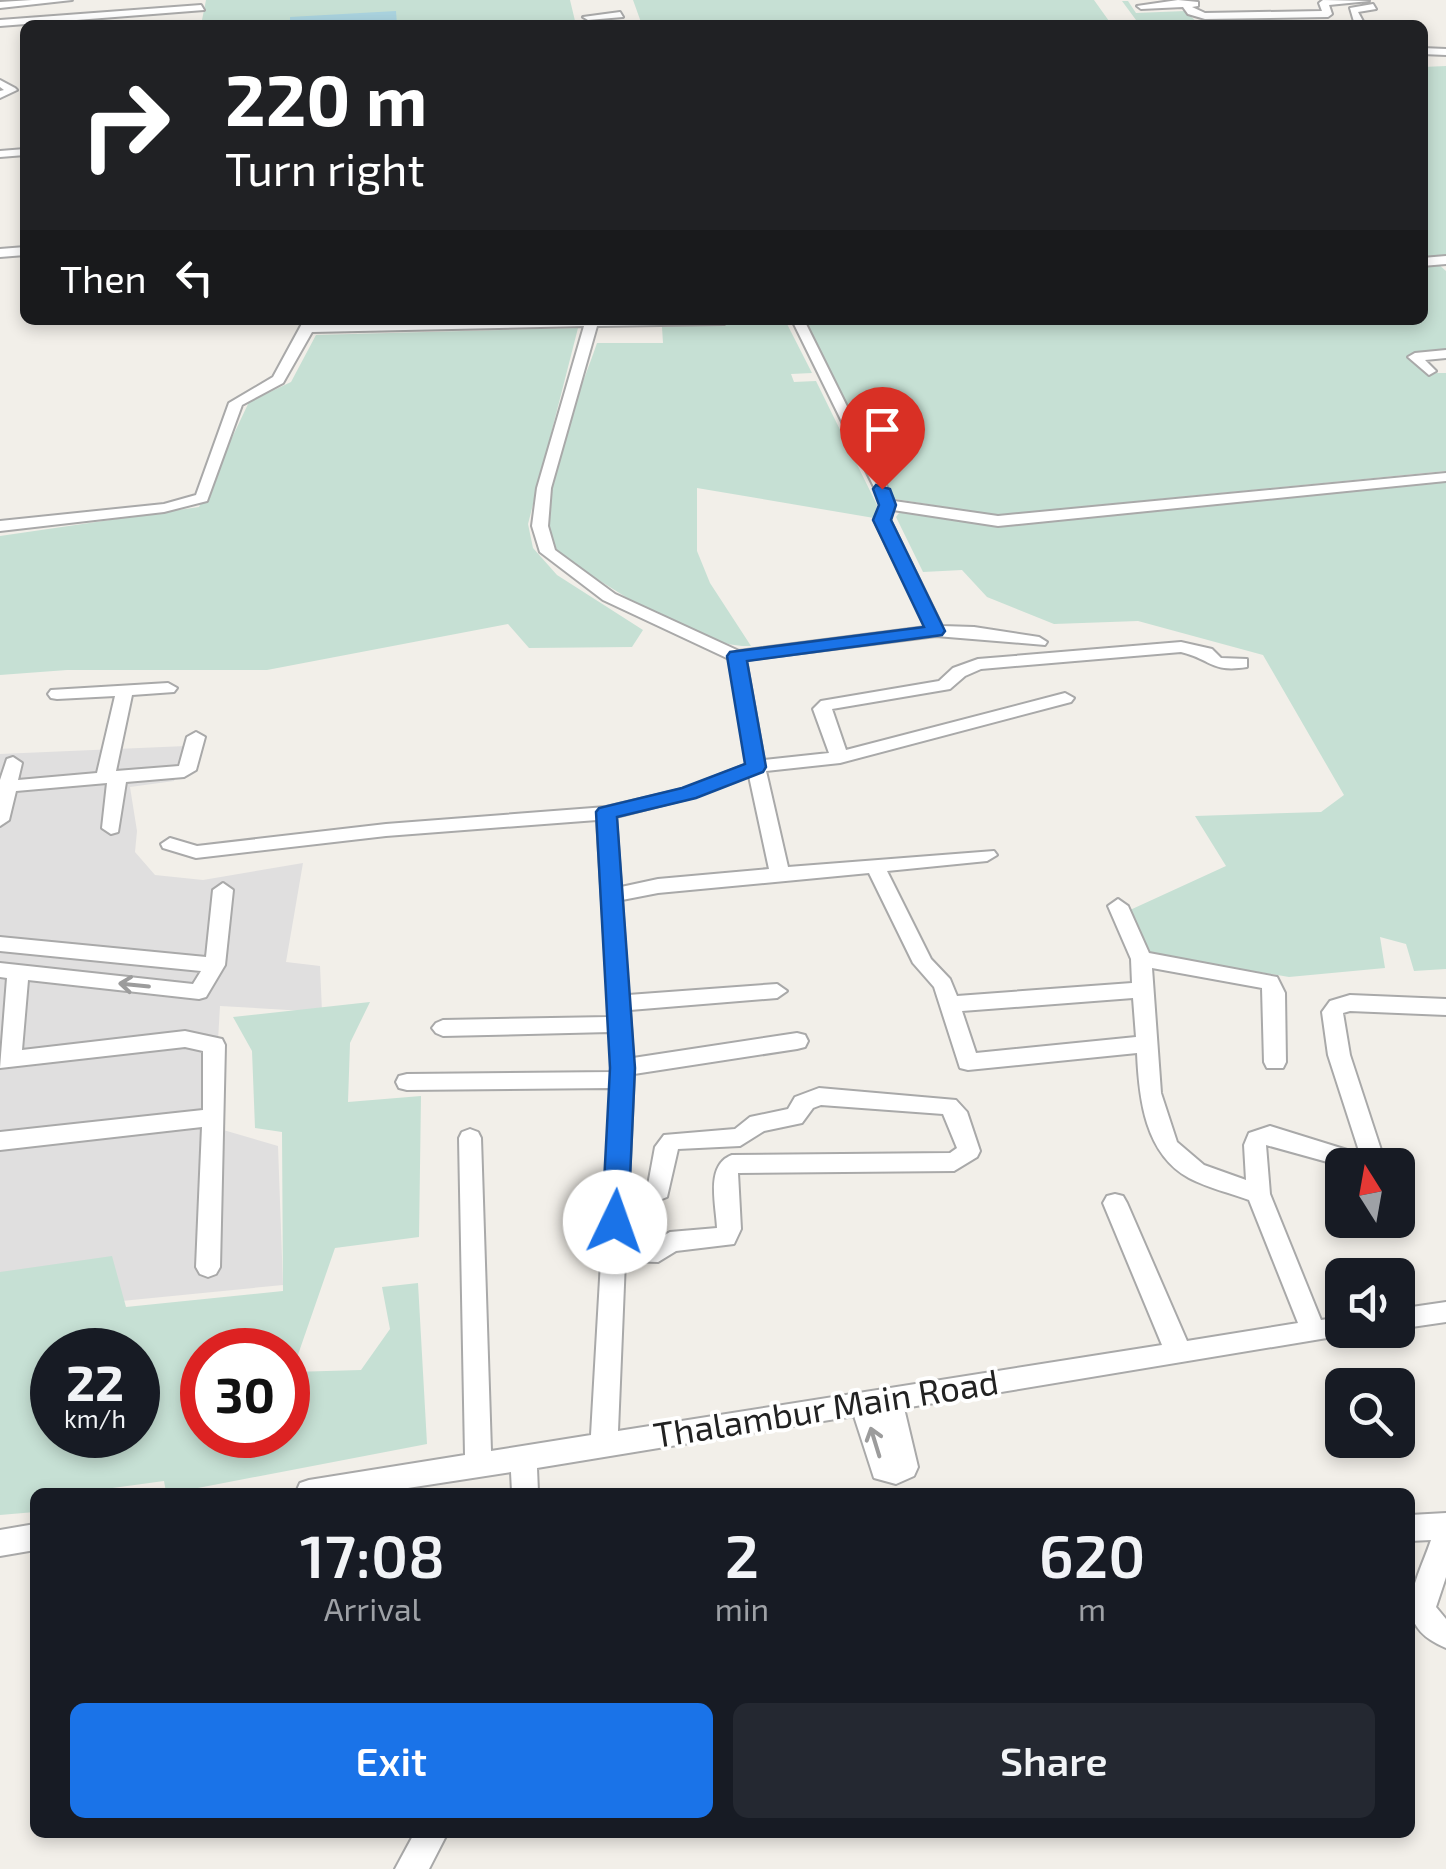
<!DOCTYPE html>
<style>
:root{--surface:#171b24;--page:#242831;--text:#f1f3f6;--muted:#9ea1a6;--accent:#1a73e8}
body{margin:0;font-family:"Exo 2",sans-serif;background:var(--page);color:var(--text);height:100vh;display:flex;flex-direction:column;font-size:38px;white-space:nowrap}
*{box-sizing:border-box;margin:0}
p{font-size:32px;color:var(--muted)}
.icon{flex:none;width:55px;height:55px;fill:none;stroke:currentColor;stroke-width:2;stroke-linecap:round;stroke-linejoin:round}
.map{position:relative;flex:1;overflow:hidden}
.side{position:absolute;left:30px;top:1488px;width:1385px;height:350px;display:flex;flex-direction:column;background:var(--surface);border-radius:15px;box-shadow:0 5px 15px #0003}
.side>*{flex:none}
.hud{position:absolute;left:20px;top:20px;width:1408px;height:305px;border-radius:15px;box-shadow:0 5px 15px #0003;background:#202124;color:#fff;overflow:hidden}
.needle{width:65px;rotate:349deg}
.tools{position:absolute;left:1325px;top:1148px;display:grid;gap:20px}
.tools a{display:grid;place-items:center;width:90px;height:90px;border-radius:15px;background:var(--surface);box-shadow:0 5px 15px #0003;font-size:50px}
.speed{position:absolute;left:30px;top:1328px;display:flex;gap:20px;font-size:50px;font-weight:700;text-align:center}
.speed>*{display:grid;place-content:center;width:130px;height:130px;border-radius:50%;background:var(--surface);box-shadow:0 5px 15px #0003;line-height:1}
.speed small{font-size:25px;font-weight:400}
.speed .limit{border:15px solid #d22;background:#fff;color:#111}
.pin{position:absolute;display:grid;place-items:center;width:85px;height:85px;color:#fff;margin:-102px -42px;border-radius:50% 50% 50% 0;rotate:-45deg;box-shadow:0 0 10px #0007}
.pin .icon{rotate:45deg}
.me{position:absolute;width:110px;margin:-55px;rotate:3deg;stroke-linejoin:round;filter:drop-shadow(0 0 8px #0008)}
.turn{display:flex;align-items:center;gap:35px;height:210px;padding:0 40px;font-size:45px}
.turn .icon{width:130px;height:130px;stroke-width:2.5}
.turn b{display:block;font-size:70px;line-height:85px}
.then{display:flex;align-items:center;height:95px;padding:0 40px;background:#0003;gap:20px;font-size:38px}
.eta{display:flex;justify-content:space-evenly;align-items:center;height:170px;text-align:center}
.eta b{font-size:60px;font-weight:600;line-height:70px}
.button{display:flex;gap:20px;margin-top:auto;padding:20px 40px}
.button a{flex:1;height:115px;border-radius:15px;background:var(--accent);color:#fff;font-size:40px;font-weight:600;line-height:115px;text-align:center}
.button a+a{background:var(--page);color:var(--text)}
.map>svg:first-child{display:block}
.residential{fill:#e0dfdf}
.wetland{fill:#c6e0d4;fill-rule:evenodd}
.water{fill:#aad3df}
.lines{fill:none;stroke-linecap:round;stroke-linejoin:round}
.minor-casing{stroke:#a9a9a9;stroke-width:4}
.minor{fill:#fff;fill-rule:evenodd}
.oneway{stroke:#9c9c9c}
.route{fill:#1a73e8;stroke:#114b97;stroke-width:2.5}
.labels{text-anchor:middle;stroke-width:8;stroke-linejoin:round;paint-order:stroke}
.near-street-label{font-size:35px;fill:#222;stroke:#fff}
</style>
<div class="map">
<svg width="1446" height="1869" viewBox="0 0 1446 1869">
<rect width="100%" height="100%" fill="#f2efe9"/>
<path class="residential" d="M186 746 174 781 130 787 137 831 135 852 155 875 203 880 303 863 286 962 320 966 322 1012 220 1006 213 1127 278 1146 283 1285 0 1313V754Z"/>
<path class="wetland" d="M206 0H570L576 25H201Z
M633 0H1094L1109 21 1136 20 1122 1H1128L1136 13 1185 11 1198 23 1210 25H642Z
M1446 66V255L1423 257V67Z
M1438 264 1446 271V352L1419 356 1435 373H1446V471L996 515 895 499 805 320H1422L1423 266Z
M764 320 786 322 812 373 791 374 794 382 816 381 877 505 874 518 697 488V551L710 583 751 646C696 649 597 579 551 548 539 478 575 408 597 343H663L662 327Z
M578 328 528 524 533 548 557 575 643 630 632 647 529 648 508 624 267 670H67L0 675V536L199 507 249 402 291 382 316 335Z
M1446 481V969L1414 971 1406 944 1380 937 1385 968 1289 977 1150 954 1130 910 1226 866 1195 816 1321 812 1344 795 1263 655 1138 621 1054 624 987 597 962 570 923 572 896 517 902 509 1010 525Z
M370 1002 350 1043 348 1102 421 1096 419 1237 335 1248 292 1372 361 1370 390 1329 382 1287 418 1283 427 1444 177 1492H166L164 1481 83 1492H35V1512L0 1515V1272L112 1256 126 1307 283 1291 282 1132 255 1128 252 1051 233 1017ZM52 1350H138V1435H52ZM202 1350H288V1435H202Z"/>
<path class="water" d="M396 11 397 25H290V17Z"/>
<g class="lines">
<g class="minor-casing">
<path id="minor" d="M32 0H72L0 8V2Z
M1178 0 1198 2V6L1192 7 1205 13 1322 11 1319 3 1323 0 1369 1 1329 5 1332 14 1328 17 1205 19 1188 14 1183 7 1141 9 1137 6Z
M1373 4 1376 9 1358 12 1365 25H1355L1350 8Z
M201 5 204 10 0 26V20Z
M620 12 623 17 588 20 583 17Z
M954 22 958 23 960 25H949Z
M1422 48 1446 49V55L1422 54Z
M0 80 15 88 17 90 0 98V91L4 90 0 87Z
M25 149V155L0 157V151Z
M25 247V255L0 257V249Z
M1446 256V264L1422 266V258Z
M304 320H316L315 324 730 320 724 324 597 326 551 488 548 526 555 550 615 594 739 651 926 627 874 520 881 505 875 489 792 320H804L894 501 998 516 1446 473V481L998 526 893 510 890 520 942 626 974 627 1039 637 1047 642 1045 645 936 636 746 660 764 760 829 753 813 709 821 701 939 681 953 668 978 659 1181 642 1212 649 1221 658 1247 659V667C1211 673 1211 659 1181 652L981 669 965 676 950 689 832 709 846 750 1065 693 1074 698 1071 702 840 763 766 771 788 867 994 851 997 855 987 861 887 871 931 959 950 979 957 996 1132 983 1131 959 1108 906 1118 899 1128 906 1149 953 1277 977 1285 993 1286 1062 1283 1068H1267L1264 1062 1262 988 1152 968 1161 1093 1177 1142 1204 1165 1246 1180 1244 1145 1249 1133 1270 1126 1360 1154 1328 1055 1322 1012 1330 1001 1350 995 1446 999V1015L1350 1011 1343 1013 1350 1055 1383 1156V1165L1342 1166 1266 1145 1270 1194 1321 1320 1342 1317V1330H1353L1351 1334 904 1408 918 1467 914 1476 896 1484 874 1478 854 1416 537 1468 538 1492H512L511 1472 382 1492H296L300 1483 309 1480 465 1455 459 1138 462 1132 470 1129 478 1132 481 1138 491 1451 591 1435 611 1088 407 1090 399 1088 396 1082 399 1076 407 1074 612 1072 610 1032 443 1036 436 1033 432 1028 436 1023 443 1020 609 1017 597 820 386 836 196 858 163 848 161 844 170 838 197 846 386 824 606 807 683 789 747 764 729 659 603 600 540 552 532 526 537 488 584 326 312 332 283 383 242 405 207 501 164 512 0 531V521L164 504 196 495 229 403 273 377ZM749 776 769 869 658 879 621 887 616 817 694 797ZM869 873 913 963 934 987 960 1068 968 1070 1137 1053C1139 1099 1145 1154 1189 1178 1208 1188 1230 1193 1249 1200L1298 1323 1187 1341 1127 1203 1123 1196 1115 1194 1107 1196 1103 1203 1162 1345 618 1431 625 1261 658 1262 676 1251 734 1244 741 1229 738 1173 954 1171 977 1157 980 1151 967 1112 956 1100 819 1088 795 1097 788 1109 750 1117 735 1129 664 1135 655 1147 648 1185 629 1183 634 1074 797 1049 805 1047 808 1041 805 1035 797 1033 633 1058 630 1010 777 998 787 991 777 984 628 995 622 900 658 893ZM1133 998 1136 1037 976 1053 962 1011ZM821 1105 943 1114 957 1148 950 1153 732 1155C705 1165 716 1204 717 1228L670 1232 653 1242 626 1241 628 1202 652 1203 667 1197 678 1149 740 1146 764 1131 802 1123 813 1108Z
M1446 350V358L1425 360 1436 371 1429 375 1408 357 1415 353Z
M168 683 177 688 174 692 132 695 116 771 179 766 187 737 196 732 205 737 196 770 184 777 126 782 118 832 111 834 102 828 107 783 16 791 9 820 0 826V780L7 759 13 757 22 763 18 780 97 773 115 696 57 699 51 698 48 694 51 690Z
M223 883 233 890 225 965 206 997 199 999 28 980 22 1050 185 1031 222 1039 225 1045 220 1267 216 1274 208 1277 200 1274 196 1267 202 1127 0 1150V1132L203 1110V1051L185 1047 0 1068 7 978 0 977V963L193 984 201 971 0 951V937L206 957 213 890Z
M1446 1302V1322L1398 1329V1309Z
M1446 1513V1577L1436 1607 1446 1619V1648C1388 1624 1416 1584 1431 1540L1410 1541V1515Z
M35 1524V1550L0 1556V1530Z
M415 1832H448L429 1869H395Z"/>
</g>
<use href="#minor" class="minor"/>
</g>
<defs><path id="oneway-shaft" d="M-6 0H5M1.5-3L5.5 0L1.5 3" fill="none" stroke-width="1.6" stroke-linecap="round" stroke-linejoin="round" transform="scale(2.5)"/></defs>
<g class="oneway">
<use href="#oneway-shaft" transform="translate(134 985) rotate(-174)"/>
<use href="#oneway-shaft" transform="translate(875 1442) rotate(-107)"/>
</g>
<path class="route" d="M876 485 890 489 896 505 891 520 945 631 942 635 747 661 766 767 763 772 696 798 617 817 635 1068 628 1222 624 1229 615 1233 606 1229 602 1222 610 1068 596 812 599 808 682 788 745 764 727 656 730 652 924 627 873 520 879 505 873 489Z"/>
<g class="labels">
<g class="near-street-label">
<text transform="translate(826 1409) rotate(-9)" y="12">Thalambur Main Road</text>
</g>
</g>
</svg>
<div class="tools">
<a><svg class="needle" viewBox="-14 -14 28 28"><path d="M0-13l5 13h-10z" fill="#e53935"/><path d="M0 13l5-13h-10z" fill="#9ea1a6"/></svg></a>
<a><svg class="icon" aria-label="sound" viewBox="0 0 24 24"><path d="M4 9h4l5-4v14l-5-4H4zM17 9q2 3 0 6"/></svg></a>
<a><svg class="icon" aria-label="search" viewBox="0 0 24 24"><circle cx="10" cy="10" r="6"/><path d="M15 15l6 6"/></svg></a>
</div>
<div class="speed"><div>22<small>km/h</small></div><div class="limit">30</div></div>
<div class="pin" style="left:882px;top:489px;background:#d93025"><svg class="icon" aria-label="arrive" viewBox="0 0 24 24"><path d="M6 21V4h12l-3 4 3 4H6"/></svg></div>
<svg class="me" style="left:615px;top:1222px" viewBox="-20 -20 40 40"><circle r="19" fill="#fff"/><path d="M0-13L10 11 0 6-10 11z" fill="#1a73e8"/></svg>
<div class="hud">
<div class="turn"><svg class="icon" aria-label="right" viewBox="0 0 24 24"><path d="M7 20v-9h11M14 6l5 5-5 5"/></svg><div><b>220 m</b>Turn right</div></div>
<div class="then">Then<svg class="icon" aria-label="left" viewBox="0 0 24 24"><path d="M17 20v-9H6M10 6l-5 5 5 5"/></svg></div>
</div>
<section class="side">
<div class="eta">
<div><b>17:08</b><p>Arrival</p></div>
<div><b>2</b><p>min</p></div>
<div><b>620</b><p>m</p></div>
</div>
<div class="button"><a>Exit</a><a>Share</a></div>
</section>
</div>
